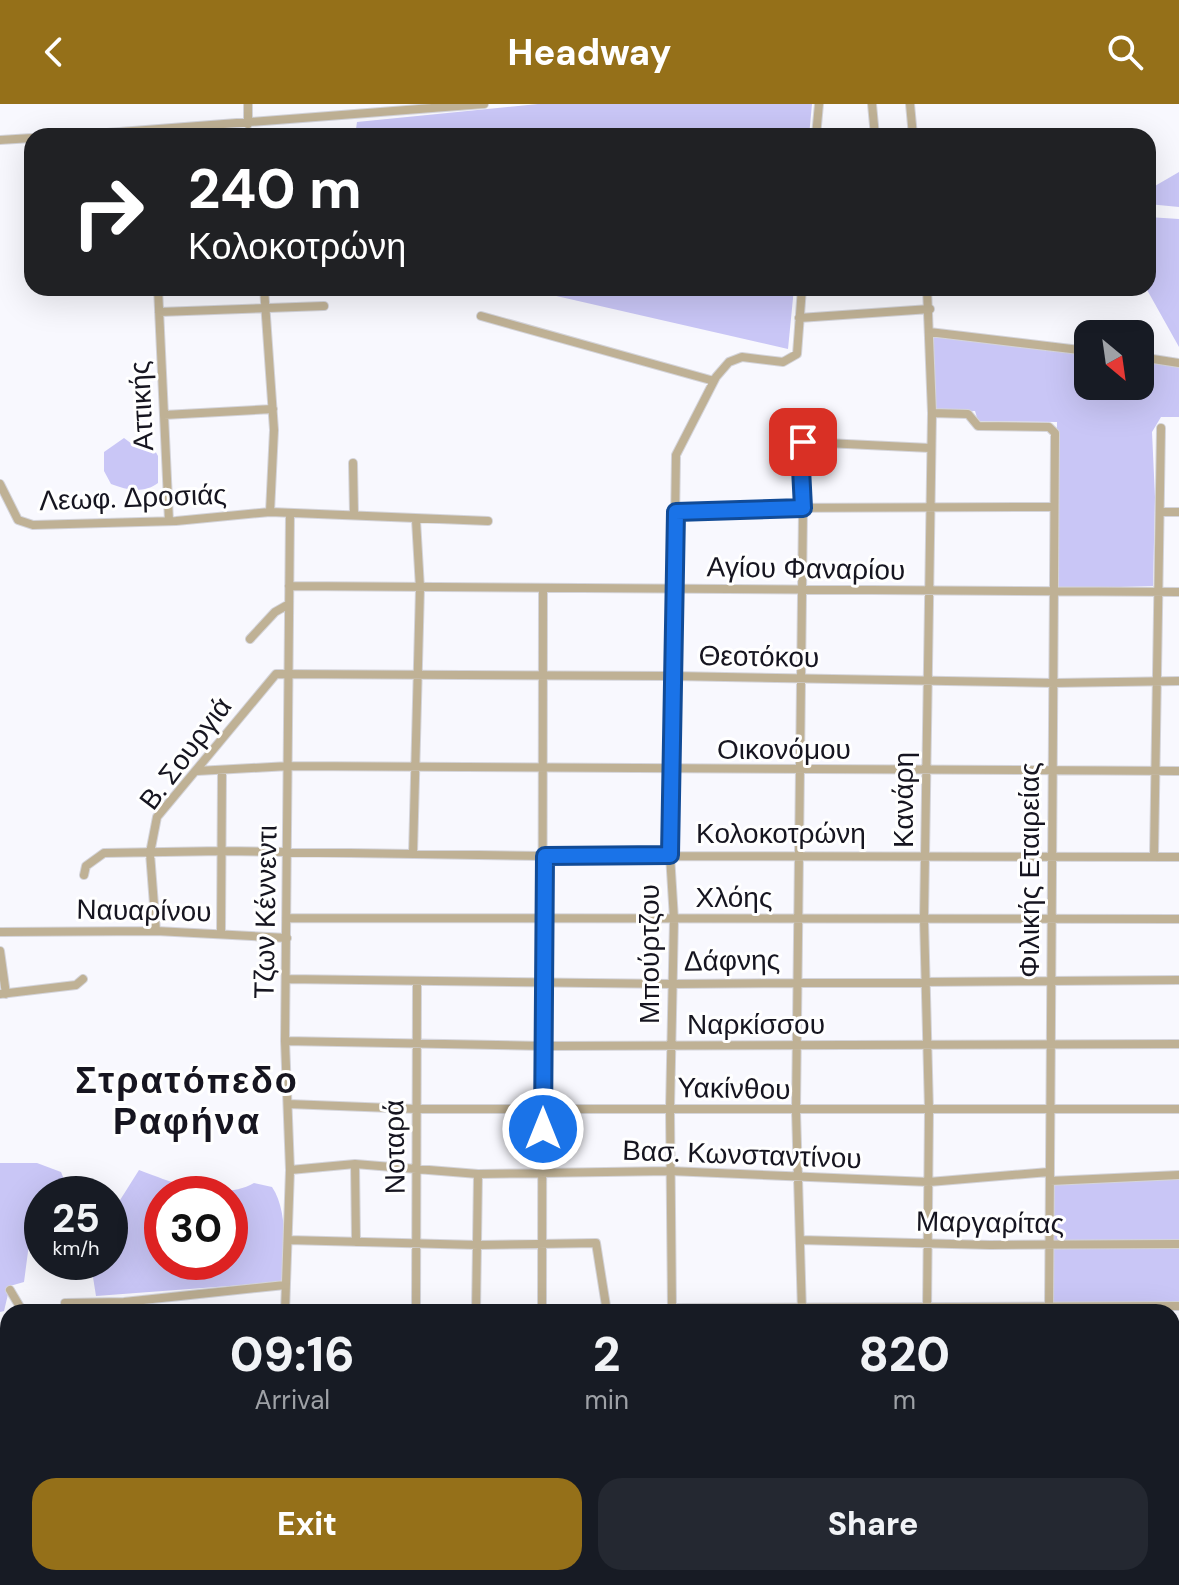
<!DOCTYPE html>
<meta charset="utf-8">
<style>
:root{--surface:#171b24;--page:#242831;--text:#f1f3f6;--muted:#9ea1a6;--accent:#957019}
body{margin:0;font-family:"DM Sans",sans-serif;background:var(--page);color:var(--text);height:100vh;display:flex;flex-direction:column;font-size:30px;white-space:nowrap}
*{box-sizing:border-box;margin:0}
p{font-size:26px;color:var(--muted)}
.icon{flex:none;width:44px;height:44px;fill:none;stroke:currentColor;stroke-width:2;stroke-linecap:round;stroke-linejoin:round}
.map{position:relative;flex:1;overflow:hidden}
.side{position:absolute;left:0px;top:1200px;width:1180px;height:282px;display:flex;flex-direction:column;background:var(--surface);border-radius:24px 24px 0 0;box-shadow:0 8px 32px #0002}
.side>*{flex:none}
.guide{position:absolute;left:24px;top:24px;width:1132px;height:168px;border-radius:24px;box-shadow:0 8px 32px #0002;background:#202124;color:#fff;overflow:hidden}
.needle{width:52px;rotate:151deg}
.controls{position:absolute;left:1074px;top:216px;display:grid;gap:16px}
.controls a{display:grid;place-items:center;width:80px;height:80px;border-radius:16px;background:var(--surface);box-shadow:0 8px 32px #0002;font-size:40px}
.speed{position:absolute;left:24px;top:1072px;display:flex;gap:16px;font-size:40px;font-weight:700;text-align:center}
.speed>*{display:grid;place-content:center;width:104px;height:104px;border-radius:50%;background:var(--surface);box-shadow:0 8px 32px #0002;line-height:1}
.speed small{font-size:20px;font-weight:400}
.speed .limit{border:12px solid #d22;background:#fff;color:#111}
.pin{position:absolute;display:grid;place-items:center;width:68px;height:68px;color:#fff;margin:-34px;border-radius:16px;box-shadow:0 4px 12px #0006}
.me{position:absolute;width:88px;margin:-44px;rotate:0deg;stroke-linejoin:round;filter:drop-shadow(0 0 6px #0008)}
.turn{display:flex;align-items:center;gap:28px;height:168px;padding:0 32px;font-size:36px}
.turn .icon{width:104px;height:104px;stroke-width:2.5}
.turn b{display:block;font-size:56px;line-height:68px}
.eta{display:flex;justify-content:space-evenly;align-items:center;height:136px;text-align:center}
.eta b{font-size:48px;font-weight:800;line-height:56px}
.cta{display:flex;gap:16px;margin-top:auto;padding:16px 32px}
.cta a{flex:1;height:92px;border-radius:24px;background:var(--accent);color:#fff;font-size:32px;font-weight:800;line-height:92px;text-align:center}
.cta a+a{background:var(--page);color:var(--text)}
header{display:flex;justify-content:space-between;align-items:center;height:104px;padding:0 32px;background:var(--accent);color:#fff;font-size:36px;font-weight:800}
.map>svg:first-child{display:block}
.green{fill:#c9c6f6;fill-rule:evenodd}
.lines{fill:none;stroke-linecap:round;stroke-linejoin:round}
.minor-casing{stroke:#d4d4da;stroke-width:10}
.minor{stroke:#bfb195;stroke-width:8}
.route-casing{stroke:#114b97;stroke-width:20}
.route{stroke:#1a73e8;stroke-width:14}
.labels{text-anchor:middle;stroke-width:6;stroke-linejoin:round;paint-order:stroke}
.street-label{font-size:28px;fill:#161520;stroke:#fff}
.district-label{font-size:36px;font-weight:bold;letter-spacing:2px;fill:#161520;stroke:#fff}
</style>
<header><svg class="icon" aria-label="back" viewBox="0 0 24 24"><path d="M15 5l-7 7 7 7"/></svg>Headway<svg class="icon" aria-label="search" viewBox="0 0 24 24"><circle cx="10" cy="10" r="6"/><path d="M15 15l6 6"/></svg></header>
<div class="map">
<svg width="1179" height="1481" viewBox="0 0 1179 1481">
<rect width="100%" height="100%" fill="#f8f8fe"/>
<path class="green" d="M538 0H812L809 32H355L357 18Z
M1179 68V103L1148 100V86Z
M1148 113 1179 115V243L1146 184Z
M531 184H794L788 245 552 191Z
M932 231 1088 249V282H1140V255L1179 261V313H1161L1152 328 1155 393 1153 482 1054 485 1057 318 978 317 975 307H932Z
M124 334 132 340 153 343 158 352V379C143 390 127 386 111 380L104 367V348Z
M0 1059H37L61 1068 70 1090H42V1138L29 1140 24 1178 10 1182 4 1207 0 1208Z
M139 1066C173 1079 221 1098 254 1079L272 1083C288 1106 285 1150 282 1178L96 1192 92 1167 57 1170 55 1158H110V1112ZM162 1090H230V1158H162Z
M1179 1073V1198H1054L1049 1129 1053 1079Z
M1179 1341V1481H1053L1052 1474H1172V1369Z
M779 1474H1042V1481H779Z"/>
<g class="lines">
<g class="minor-casing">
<path id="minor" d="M248 0V20
M872 0 875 32
M910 0 913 32
M68 32 484 0
M816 32 819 0
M0 36 32 34
M158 184 169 417
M264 184 274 326 270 408
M159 208 324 202
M481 212 714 277
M799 214 930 205
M929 228 1088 247
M1140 253 1179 259
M932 309 968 310 978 322 1049 323 1055 329 1049 1208
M164 311 273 305
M353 359 354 411
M0 380 18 416 33 421 176 417 270 408 488 417
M676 408 754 404 1053 403
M1161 408H1179
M289 482 1179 488
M250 535 275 508 289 500
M197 667 289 662 1179 667
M413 750 420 484 416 416
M1154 753 1161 324
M84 771 86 762 104 749 223 747 545 752 1179 753
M288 814 1179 815
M156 827 150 749 157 713 276 570 673 572 1054 579 1179 577
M0 828 156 827 287 834
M221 829 222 666
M0 847 6 890
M286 875 672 880 1179 876
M0 890 76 881 83 875
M285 937 544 942 1179 940
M288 1000 416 1005H1179
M355 1060 356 1138
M290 1066 355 1060 478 1070 670 1067 929 1078 1049 1068
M1050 1077 1179 1071
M288 1136 478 1141 596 1139 607 1208
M800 1136 990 1141 1179 1140
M10 1186 23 1208
M65 1199 124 1198 285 1181
M672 1204 1179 1202
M285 1208 290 1066 285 937 290 409
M416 1208 417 877
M476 1208 478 1070
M542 1208 543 484
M672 1208 670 1005 674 815 670 751 676 351 716 273 729 258 742 253 783 258 797 250 802 184
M802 1208 796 1007 803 404 800 341 805 338 930 344
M927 1208 929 1006 924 815 932 309 927 184
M0 1250 8 1243
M1172 1265H1179
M1179 1303V1317
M0 1458 8 1457
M48 1474 49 1481
M286 1474 287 1481
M477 1474V1481
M669 1474V1481
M762 1474 765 1476
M240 1481 258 1474
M415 1481V1474
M541 1481V1474
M602 1481V1474
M1048 1481 1049 1474"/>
</g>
<use href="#minor" class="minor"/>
</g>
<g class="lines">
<g class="route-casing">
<path id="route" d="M543 1025 545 752 670 751 676 408 803 404 800 344 803 338"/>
</g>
<use href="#route" class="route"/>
</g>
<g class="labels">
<g class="street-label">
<text transform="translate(141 302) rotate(-93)" y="10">Αττικής</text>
<text transform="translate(133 393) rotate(-2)" y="10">Λεωφ. Δροσιάς</text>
<text transform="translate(806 464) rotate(1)" y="10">Αγίου Φαναρίου</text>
<text transform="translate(759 552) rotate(1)" y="10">Θεοτόκου</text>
<text x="784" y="655">Οικονόμου</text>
<text transform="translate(185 649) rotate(-53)" y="10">Β. Σουργιά</text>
<text transform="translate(903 696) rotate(-90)" y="10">Κανάρη</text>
<text x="781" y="739">Κολοκοτρώνη</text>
<text transform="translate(1029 766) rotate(-90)" y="10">Φιλικής Εταιρείας</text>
<text x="734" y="803">Χλόης</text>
<text transform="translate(144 806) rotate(1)" y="10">Ναυαρίνου</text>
<text transform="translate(265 808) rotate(-89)" y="10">Τζων Κέννεντι</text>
<text transform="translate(649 850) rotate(-90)" y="10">Μπούρτζου</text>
<text transform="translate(732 856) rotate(-1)" y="10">Δάφνης</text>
<text x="756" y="930">Ναρκίσσου</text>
<text transform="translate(734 984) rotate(1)" y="10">Υακίνθου</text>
<text transform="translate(394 1043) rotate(-91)" y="10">Νοταρά</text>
<text transform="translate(742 1050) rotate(2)" y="10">Βασ. Κωνσταντίνου</text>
<text transform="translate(990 1118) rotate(1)" y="10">Μαργαρίτας</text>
</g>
<g class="district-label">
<text x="187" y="989">Στρατόπεδο<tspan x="187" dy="41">Ραφήνα</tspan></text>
</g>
</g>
</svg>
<div class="controls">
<a><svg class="needle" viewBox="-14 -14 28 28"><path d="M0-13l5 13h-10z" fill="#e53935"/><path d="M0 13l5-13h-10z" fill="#9ea1a6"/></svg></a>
</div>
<div class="speed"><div>25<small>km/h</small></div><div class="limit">30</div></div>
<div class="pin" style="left:803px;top:338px;background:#d93025"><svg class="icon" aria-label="arrive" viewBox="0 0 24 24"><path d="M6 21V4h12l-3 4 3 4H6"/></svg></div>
<svg class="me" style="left:543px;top:1025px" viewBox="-20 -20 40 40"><circle r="17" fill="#1a73e8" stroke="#fff" stroke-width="3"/><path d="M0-11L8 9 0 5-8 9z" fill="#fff"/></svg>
<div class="guide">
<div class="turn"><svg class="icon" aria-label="right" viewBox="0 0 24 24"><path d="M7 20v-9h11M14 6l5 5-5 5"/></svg><div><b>240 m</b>Κολοκοτρώνη</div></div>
</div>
<section class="side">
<div class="eta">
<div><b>09:16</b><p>Arrival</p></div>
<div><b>2</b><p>min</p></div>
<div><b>820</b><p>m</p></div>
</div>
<div class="cta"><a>Exit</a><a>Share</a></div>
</section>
</div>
